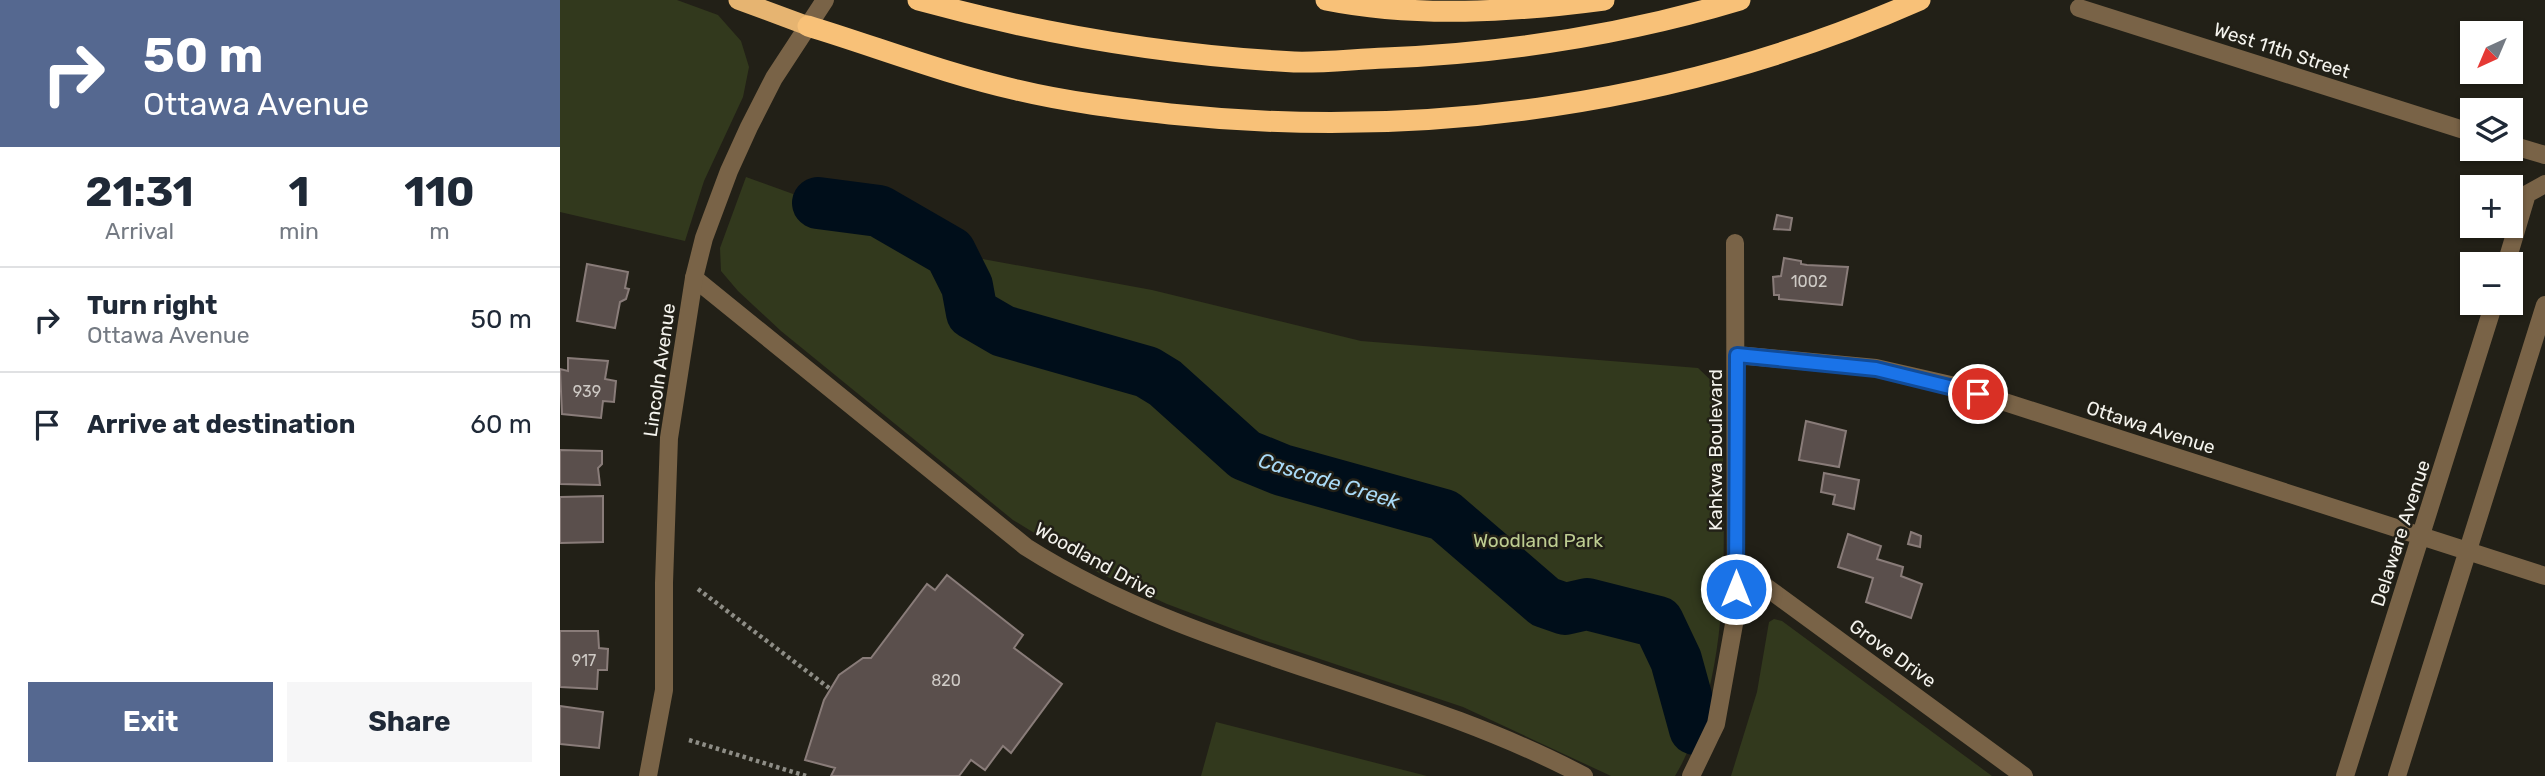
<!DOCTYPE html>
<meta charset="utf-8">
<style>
:root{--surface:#fff;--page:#f6f6f7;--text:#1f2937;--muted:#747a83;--line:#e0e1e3;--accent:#556890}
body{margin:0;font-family:Rubik,sans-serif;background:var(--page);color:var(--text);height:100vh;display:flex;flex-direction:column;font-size:26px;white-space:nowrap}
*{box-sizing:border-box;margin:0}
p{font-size:23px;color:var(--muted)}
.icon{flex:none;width:38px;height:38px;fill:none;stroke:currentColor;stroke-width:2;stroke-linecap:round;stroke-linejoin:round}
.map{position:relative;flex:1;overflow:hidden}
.sheet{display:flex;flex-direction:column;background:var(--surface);width:560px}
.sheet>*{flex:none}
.hud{background:#556890;color:#fff;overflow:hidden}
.needle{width:46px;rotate:224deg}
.fabs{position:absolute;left:1900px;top:21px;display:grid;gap:14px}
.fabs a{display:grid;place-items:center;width:63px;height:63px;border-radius:0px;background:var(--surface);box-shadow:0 2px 5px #0004;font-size:35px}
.pin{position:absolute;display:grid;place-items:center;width:60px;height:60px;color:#fff;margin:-30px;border:4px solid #fff;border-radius:50%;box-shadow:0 2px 7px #0007}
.me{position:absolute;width:77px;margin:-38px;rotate:0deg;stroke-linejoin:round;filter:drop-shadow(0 0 5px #0008)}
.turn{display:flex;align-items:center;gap:24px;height:147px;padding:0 28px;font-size:32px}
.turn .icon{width:91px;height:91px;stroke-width:2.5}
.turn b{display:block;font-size:49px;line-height:60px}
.eta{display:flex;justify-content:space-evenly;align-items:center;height:119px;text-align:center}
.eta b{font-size:42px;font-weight:700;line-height:49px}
.action{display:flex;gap:14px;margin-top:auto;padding:14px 28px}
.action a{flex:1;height:80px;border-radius:0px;background:var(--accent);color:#fff;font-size:28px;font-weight:700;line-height:80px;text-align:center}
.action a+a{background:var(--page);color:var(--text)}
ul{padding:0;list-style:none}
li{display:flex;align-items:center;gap:21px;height:105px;padding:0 28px;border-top:2px solid var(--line)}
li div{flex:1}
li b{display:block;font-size:26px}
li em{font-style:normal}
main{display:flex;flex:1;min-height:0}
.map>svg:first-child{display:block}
.green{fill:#32391d}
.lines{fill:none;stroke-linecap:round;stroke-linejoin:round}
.river{stroke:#000e1a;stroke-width:52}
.building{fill:#5a4f4c;stroke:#897c79;stroke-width:2}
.path{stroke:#8e8d86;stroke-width:4.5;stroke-dasharray:3.5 3.5;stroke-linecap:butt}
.minor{stroke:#796347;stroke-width:18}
.tertiary{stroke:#796347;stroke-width:18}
.trunk{stroke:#e6b471;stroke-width:19}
.motorway{stroke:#f8c178;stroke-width:21}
.route-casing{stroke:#114b97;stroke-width:18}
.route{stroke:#1a73e8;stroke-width:12}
.labels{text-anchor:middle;stroke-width:5;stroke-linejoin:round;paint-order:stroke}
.number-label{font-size:16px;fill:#cecac5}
.street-label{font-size:19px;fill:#f4f3ed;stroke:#222017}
.park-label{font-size:19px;fill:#bdcc91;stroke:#222017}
.water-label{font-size:21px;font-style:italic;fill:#a9daf7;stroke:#222017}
</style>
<main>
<section class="sheet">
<div class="hud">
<div class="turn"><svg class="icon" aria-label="right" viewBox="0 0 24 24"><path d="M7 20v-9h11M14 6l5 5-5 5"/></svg><div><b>50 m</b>Ottawa Avenue</div></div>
</div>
<div class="eta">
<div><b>21:31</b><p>Arrival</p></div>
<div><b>1</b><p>min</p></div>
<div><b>110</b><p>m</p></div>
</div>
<ul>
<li><svg class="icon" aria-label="right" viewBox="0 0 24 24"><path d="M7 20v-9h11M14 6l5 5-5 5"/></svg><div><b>Turn right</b><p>Ottawa Avenue</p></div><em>50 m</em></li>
<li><svg class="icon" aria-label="arrive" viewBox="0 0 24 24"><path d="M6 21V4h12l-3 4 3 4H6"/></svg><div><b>Arrive at destination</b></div><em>60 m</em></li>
</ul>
<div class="action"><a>Exit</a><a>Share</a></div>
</section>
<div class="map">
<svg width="1985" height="776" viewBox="0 0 1985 776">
<rect width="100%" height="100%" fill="#222017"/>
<path class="green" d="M0 0H117L158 15 181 41 189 67 183 97 144 181 125 241 0 212Z
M186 177 258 203 319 211 390 253 592 290 801 341 1138 368 1161 390C1159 411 1162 432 1163 454 1164 560 1171 681 1115 776H1051L903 707 700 639 607 604 541 574 453 520 221 331 178 291 161 271 160 248Z
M1214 619 1222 621 1432 776H1171L1197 692 1209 622Z
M656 722 867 776H641Z"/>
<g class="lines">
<path class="river" d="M258 203 319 211 390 252 407 286 412 313 443 331 587 372 605 383 685 455 722 470 884 515 985 602 1005 609 1027 604 1098 622 1116 660 1135 729"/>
</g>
<path class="building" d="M1217 215 1232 218 1230 230 1214 229Z
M1224 258 1241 261V264L1247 265 1288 267 1282 305 1219 299V295H1214L1213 277 1221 276Z
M27 264 68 272 65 288 69 289 66 299 60 302 55 328 17 321Z
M8 358 48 361 45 379 56 381 54 402 43 401 41 418 2 414 0 369 8 371Z
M1246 421 1286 431 1279 467 1239 460Z
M0 450 42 451V464L38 468 40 485 0 484Z
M1264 473 1299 480 1294 509 1273 504 1275 495 1261 492Z
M43 496V542L0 543V497Z
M1351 532 1361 536 1360 547 1348 544Z
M1288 534 1321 546 1317 559 1343 567 1341 576 1362 584 1351 618 1306 602 1313 578 1278 567Z
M387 575 463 635 454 648 502 684 451 753 443 746 425 770 411 760 399 776H271L275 768 245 760 264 700 279 675 303 658H311L367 584 375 590Z
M0 631H38L39 648 48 649 47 670H38L37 689 0 687Z
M0 706 43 712 39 748 0 744Z"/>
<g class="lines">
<path class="path" d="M138 589 269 688
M129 740 246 776"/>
<path class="minor" d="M1519 8 1913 133
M1951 145 1985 155
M1946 264 1967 194 1985 184
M134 278 466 547C639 657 844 681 1024 776
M1177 355 1316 368 1395 386 1985 576
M1176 565 1464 776
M1131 776 1156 724 1176 613 1175 243
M1785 776 1934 303
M1837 776 1985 305"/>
<path class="tertiary" d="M88 776 104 690V583L109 438 134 278 144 238 169 171 189 127 214 78 265 0"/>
<path class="trunk" d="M178 0 248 26"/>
<path class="motorway" d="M358 0C481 34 607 55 734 62 764 63 795 59 825 58 945 53 1064 35 1180 0
M766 0C856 18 954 12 1044 0
M248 26C317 47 386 74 457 90 507 102 558 108 610 114 864 141 1125 104 1360 0"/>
</g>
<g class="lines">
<g class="route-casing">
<path id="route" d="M1176 589 1177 355 1316 369 1418 394"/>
</g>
<use href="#route" class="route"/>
</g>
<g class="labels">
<g class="number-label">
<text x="1249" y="287">1002</text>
<text x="27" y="397">939</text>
<text x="24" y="666">917</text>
<text x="386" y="686">820</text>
</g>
<g class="street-label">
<text transform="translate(1722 50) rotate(18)" y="7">West 11th Street</text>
<text transform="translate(99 370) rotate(-82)" y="7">Lincoln Avenue</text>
<text transform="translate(1591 427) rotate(18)" y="7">Ottawa Avenue</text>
<text transform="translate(1155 450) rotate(-90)" y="7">Kahkwa Boulevard</text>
<text transform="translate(1840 533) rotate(-72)" y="7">Delaware Avenue</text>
<text transform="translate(536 560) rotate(29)" y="7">Woodland Drive</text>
<text transform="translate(1333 653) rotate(36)" y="7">Grove Drive</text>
</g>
<g class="park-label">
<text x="978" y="547">Woodland Park</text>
</g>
<g class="water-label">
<text transform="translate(769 481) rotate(17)" y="7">Cascade Creek</text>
</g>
</g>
</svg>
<div class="fabs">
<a><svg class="needle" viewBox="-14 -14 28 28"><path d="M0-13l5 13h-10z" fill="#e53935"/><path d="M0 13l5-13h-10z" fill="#747a83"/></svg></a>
<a><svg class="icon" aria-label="layers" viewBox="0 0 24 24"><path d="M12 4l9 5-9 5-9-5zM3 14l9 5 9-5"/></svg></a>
<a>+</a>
<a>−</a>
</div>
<div class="pin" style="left:1418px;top:394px;background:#d93025"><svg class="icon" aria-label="arrive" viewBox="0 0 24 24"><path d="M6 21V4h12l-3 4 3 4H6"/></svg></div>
<svg class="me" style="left:1176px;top:589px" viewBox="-20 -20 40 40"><circle r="17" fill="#1a73e8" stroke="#fff" stroke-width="3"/><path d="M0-11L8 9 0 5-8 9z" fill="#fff"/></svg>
</div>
</main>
